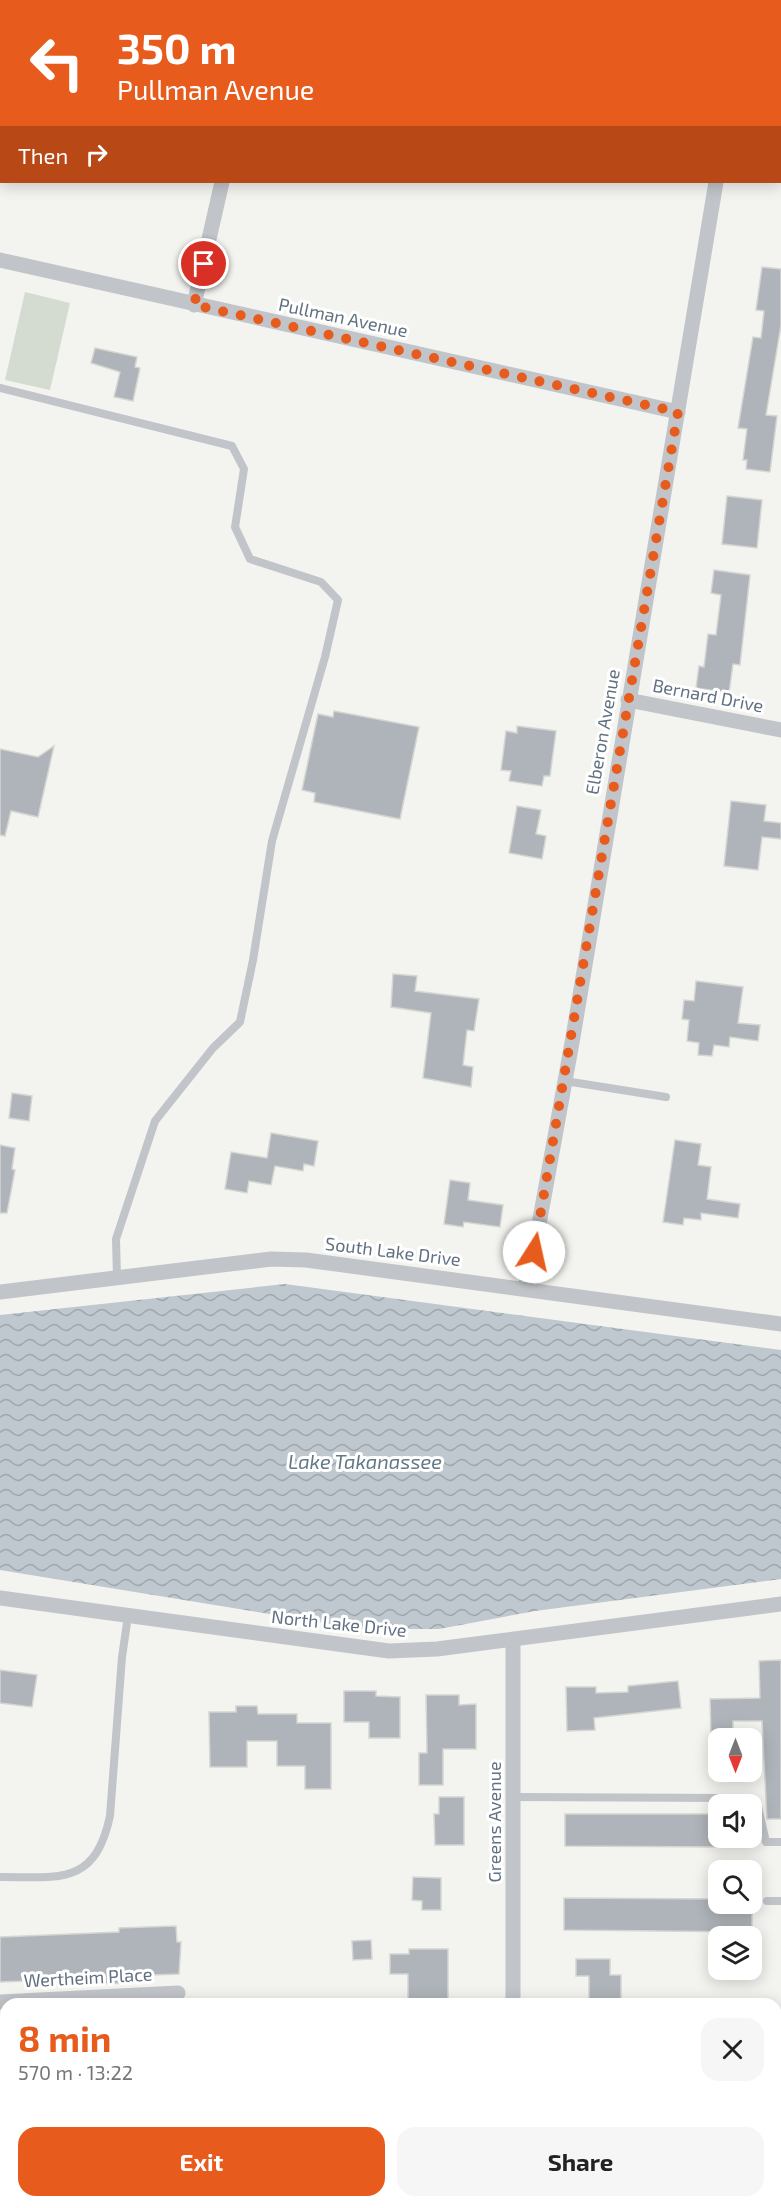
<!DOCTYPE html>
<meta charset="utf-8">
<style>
:root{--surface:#fff;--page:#f6f6f6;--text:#222;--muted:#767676;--accent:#e75b1c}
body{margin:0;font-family:"Exo 2",sans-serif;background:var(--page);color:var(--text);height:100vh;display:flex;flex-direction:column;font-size:22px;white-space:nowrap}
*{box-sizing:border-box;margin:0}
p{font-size:20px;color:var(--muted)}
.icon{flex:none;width:33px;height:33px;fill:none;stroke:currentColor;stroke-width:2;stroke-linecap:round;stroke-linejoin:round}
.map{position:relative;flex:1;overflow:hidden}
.drawer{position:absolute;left:0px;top:1998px;width:782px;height:210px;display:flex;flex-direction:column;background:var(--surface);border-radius:18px 18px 0 0;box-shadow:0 3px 15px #0003}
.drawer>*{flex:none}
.hud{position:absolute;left:0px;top:0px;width:782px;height:183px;box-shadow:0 3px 15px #0003;background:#e75b1c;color:#fff;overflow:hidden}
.needle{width:39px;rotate:180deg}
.controls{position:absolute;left:708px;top:1728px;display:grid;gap:12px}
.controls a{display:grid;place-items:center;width:54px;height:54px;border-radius:12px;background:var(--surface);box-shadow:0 3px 15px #0003;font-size:30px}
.pin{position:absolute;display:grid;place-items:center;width:51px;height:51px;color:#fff;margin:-26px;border:3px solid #fff;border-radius:50%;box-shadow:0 2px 6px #0007}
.me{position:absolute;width:66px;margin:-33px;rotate:10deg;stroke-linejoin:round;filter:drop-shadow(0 0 4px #0008)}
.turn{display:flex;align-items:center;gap:21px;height:126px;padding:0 18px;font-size:27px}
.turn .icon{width:78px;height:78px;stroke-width:2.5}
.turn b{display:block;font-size:42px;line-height:51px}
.then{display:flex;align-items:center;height:57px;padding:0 18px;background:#0003;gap:12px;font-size:22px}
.round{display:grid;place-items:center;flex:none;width:63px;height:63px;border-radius:18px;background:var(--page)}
.headline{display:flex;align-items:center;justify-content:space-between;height:102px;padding:0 18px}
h1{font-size:36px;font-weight:700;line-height:45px;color:var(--accent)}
.cta{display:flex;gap:12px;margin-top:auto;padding:12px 18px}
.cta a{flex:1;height:69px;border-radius:18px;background:var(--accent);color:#fff;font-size:24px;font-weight:700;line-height:69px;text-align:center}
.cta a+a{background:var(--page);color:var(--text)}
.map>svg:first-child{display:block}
.park{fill:#d4dbd0}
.water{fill:url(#water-waves)}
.building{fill:#aeb4b9;stroke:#d5d5d2;stroke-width:1.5}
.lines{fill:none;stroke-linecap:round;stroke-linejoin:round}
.lane{stroke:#c1c4c8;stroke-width:8}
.street{stroke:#c1c4c8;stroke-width:15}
.route{stroke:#e75b1c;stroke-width:10;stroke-dasharray:0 18}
.labels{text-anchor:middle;stroke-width:6;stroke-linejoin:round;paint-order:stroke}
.street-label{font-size:18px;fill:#627181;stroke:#fff}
.water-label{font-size:20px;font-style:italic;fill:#627a86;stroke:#fff}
</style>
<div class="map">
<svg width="781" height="2208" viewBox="0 0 781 2208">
<defs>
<pattern id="water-waves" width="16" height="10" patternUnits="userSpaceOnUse" patternTransform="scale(1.5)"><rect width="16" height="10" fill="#bfc8ce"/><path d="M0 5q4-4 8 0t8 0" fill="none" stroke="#9fa7ad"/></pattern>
</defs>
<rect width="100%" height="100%" fill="#f3f4ef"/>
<path class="park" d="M25 292 70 303 50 390 5 380Z"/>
<path class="water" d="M285 1284 781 1350V1579L535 1611 439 1629H361L0 1570V1315Z"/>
<path class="building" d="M762 267 781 269V325L766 415 777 416 770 472 746 469 747 460H743L747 429 738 428 753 337 761 338 764 311 756 310Z
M95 348 137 357 135 367 140 368 133 401 114 397 120 372 91 363Z
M727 496 762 500 757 548 722 544Z
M714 570 750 575 740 665 733 664 729 693 696 688 699 666 704 667 708 634 716 635 721 595 711 593Z
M334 711 419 727 400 819 314 802 315 793 302 790 318 714 333 717Z
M517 726 556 731 550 776H544L542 786 509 781 511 771 501 770 506 731 517 733Z
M54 746 38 817 11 811 5 836 0 835V749L38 757Z
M731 801 766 805 764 821 781 823V839L762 837 758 870 724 866Z
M517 806 541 810 536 834 546 836 542 859 509 853Z
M393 974 417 976 415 991 479 999 474 1031 467 1030 463 1065 473 1067 471 1087 423 1078 431 1013 391 1007Z
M696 981 743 987 738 1023 760 1025 758 1041 730 1037 729 1047 714 1045 712 1056 698 1055 699 1043 687 1041 689 1020 682 1019 684 1000 694 1001Z
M12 1093 32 1096 29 1121 9 1118Z
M271 1133 318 1141 314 1166 304 1164 303 1171 275 1166 271 1185 249 1181 247 1193 225 1189 231 1152 267 1158Z
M675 1140 701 1144 698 1165 711 1167 707 1199 740 1204 738 1218 701 1213V1220L684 1218 683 1225 663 1222Z
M0 1145 15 1148 12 1169 15 1170 7 1213H0Z
M450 1180 470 1183 468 1200 503 1205 500 1227 464 1222 463 1227 444 1224Z
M781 1660V1819H767L762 1721H733V1736L711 1737 710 1699 760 1698 759 1661Z
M0 1670 37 1675 32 1707 0 1703Z
M678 1681 681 1708 594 1718 595 1730 567 1731 566 1687H596V1693L628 1692V1686Z
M344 1691H376V1696L400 1697V1738H369V1722H344Z
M426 1695H459V1705L476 1704V1749H443V1785H419V1753H427Z
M236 1706H257L258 1714H297V1723H331V1789H305V1766H277V1741H247V1767H210L209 1712H236Z
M439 1797H464V1845H435L434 1814H439Z
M565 1814H718V1847L565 1846Z
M413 1877 441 1878V1910H422V1901L412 1900Z
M564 1898 718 1899V1904H752V1932L564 1930Z
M176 1926 177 1942H181L179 1974 125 1976V1983L77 1985V1979L0 1982V1937L119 1932V1928Z
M371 1940 372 1959 353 1960 352 1941Z
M409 1949H448V1999H408V1974H390V1954H409Z
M576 1959H610V1975H621V2002L589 2001V1976H576Z"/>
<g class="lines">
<path class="lane" d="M0 388 232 446 244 469 235 527 250 559 321 582 338 600 325 657 272 841 253 960 240 1022 213 1048 155 1121 116 1239 117 1278
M565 1081 666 1097
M515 1797 728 1798 750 1804
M752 1805 758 1807 766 1842H781
M0 1877C59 1877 95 1886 110 1816L122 1657 128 1616
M767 1901H781
M714 2208V2202"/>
<path class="street" d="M745 2V0
M0 260 678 412
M194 305 222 182
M628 700 781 730
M525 1288 534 1252 573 1037 716 182
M0 1292 271 1259 306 1260 781 1324
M0 1598 389 1651 437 1649 781 1604
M0 2002 178 1993
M513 2004V1639
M0 2117H6
M512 2202V2208
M256 2208V2202"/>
</g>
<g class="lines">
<path class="route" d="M204 264 194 305 678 412 534 1252"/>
</g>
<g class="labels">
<g class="street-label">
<text transform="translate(343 318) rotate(12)" y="6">Pullman Avenue</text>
<text transform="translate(708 696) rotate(11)" y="6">Bernard Drive</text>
<text transform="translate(603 732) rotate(-80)" y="6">Elberon Avenue</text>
<text transform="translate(393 1252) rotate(7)" y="6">South Lake Drive</text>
<text transform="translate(339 1624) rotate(6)" y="6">North Lake Drive</text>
<text transform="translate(495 1822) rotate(-90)" y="6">Greens Avenue</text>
<text transform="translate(88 1978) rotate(-3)" y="6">Wertheim Place</text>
</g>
<g class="water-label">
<text x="365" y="1469">Lake Takanassee</text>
</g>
</g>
</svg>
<div class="controls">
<a><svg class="needle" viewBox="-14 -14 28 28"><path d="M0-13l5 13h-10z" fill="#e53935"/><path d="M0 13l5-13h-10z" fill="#767676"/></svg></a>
<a><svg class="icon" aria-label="sound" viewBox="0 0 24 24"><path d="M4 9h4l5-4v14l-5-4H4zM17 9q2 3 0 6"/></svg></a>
<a><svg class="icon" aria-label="search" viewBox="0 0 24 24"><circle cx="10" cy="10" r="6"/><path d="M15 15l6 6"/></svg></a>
<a><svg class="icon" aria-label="layers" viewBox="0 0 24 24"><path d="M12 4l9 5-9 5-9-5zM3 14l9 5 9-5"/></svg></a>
</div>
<div class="pin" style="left:204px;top:264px;background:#d93025"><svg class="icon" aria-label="arrive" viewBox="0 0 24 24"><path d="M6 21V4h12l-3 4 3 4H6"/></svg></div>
<svg class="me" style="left:534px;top:1252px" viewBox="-20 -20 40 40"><circle r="19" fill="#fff"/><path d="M0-13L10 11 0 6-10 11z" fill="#e75b1c"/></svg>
<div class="hud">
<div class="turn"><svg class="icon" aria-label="left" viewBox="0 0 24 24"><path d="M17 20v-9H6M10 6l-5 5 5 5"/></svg><div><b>350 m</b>Pullman Avenue</div></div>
<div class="then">Then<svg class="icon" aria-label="right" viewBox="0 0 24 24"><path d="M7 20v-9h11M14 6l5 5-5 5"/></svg></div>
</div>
<section class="drawer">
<div class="headline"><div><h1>8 min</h1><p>570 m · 13:22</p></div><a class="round"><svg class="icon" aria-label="close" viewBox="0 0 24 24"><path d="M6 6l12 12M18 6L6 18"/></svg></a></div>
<div class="cta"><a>Exit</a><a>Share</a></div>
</section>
</div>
